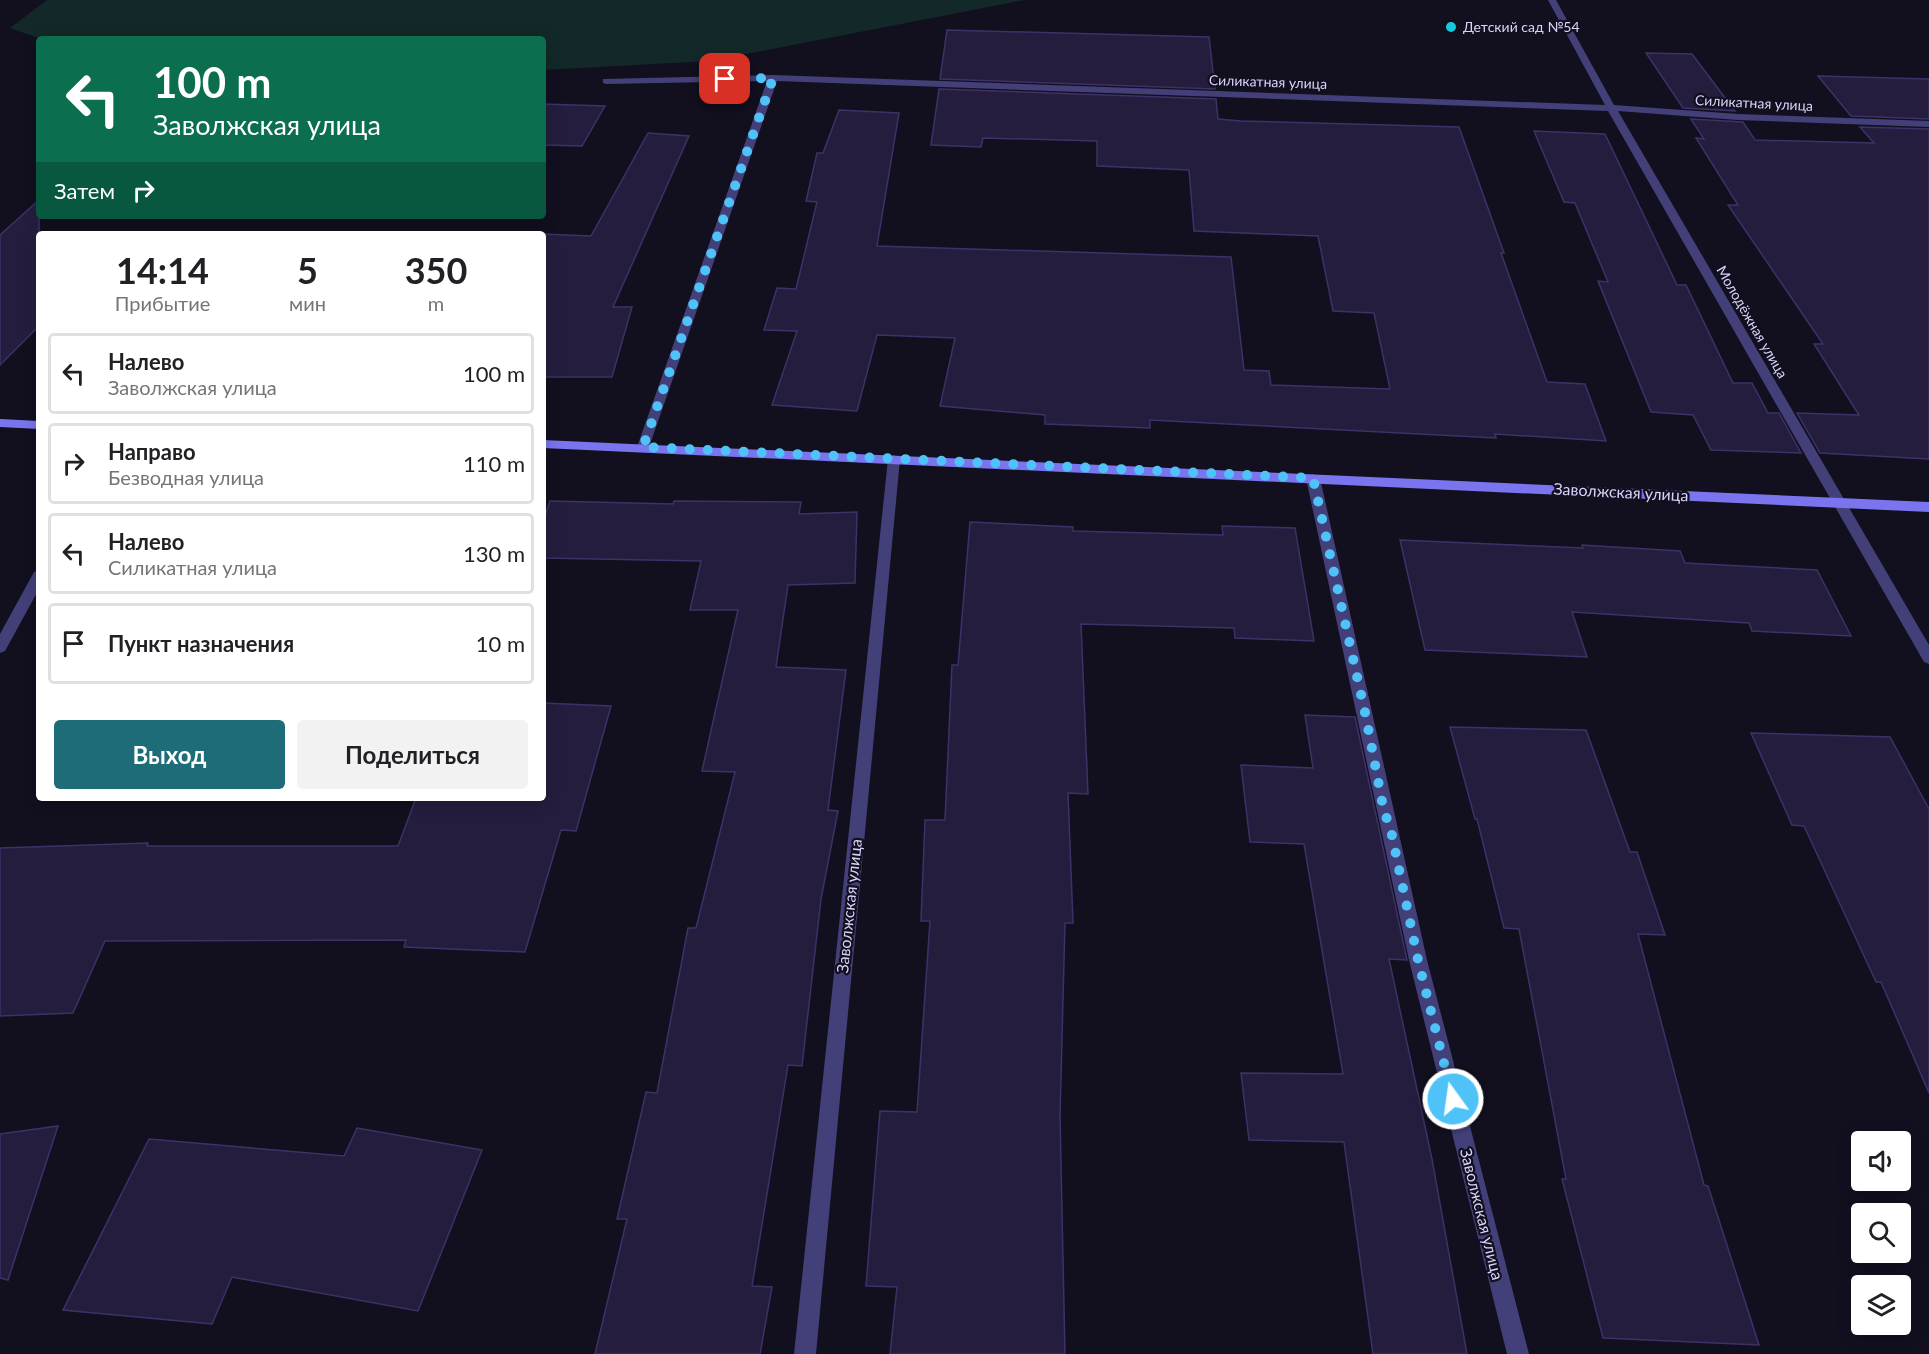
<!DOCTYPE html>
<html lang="ru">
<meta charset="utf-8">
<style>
:root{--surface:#fff;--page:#f2f2f2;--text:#202124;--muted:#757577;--line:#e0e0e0;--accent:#1d6c78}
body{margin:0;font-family:Lato,sans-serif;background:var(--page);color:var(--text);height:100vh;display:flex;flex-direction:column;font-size:22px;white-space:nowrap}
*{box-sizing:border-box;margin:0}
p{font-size:20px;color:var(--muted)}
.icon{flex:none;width:33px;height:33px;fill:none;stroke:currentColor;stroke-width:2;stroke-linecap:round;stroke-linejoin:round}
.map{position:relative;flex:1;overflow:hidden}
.details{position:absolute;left:36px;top:231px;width:510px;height:570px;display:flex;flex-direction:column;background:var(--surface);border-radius:6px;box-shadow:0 3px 15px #0003}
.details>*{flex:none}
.hud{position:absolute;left:36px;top:36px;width:510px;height:183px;border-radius:6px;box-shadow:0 3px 15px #0003;background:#0b6e4f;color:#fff;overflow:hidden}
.controls{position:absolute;left:1851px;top:1131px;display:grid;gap:12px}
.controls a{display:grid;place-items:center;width:60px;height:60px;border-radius:6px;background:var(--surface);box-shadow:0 3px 15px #0003;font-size:30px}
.pin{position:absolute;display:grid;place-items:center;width:51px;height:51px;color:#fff;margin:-26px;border-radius:12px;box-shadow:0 3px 9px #0006}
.me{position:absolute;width:66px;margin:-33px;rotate:346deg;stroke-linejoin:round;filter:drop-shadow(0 0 4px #0008)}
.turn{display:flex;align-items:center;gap:21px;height:126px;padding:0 18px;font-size:27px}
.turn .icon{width:78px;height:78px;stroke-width:2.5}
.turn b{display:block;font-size:42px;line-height:51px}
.then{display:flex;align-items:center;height:57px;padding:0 18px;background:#0003;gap:12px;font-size:22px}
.eta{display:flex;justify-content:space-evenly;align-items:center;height:102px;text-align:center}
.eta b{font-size:36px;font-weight:700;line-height:42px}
.cta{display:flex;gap:12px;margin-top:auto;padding:12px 18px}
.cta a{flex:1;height:69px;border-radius:6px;background:var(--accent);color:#fff;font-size:24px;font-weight:700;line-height:69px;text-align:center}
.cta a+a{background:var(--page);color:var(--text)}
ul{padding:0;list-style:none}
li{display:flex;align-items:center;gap:18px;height:81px;margin:0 12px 9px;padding:0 6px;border:3px solid var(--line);border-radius:6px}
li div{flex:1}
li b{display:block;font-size:22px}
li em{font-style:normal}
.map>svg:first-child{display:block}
.green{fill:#132828}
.building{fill:#251d3e;stroke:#3d3267;stroke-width:1.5}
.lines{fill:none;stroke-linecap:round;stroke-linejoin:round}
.minor{fill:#434079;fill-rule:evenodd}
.secondary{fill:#7a75ef;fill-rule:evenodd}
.route{stroke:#4fc3f7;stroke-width:10;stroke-dasharray:0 18}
.poi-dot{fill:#1ac8de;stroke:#120f1f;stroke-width:2}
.labels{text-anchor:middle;stroke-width:4.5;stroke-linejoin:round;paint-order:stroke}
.far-poi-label{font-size:14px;fill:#d8d3fa;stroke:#120f1f;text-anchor:start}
.far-street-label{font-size:14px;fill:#d8d3fa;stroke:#120f1f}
.street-label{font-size:16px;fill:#d8d3fa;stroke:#120f1f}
</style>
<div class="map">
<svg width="1929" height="1354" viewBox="0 0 1929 1354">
<rect width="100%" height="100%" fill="#120f1f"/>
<path class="green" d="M47 0H1025L710 61 543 70V39H41L10 28Z"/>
<path class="building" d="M947 30 1209 37 1215 89 940 79Z
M1646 53 1692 54 1735 111 1683 108Z
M1818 76 1929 79V119L1851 116Z
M939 89 1216 99 1218 119 1241 121 1459 127 1504 253H1501L1547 382 1585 384 1606 441 1495 434 1496 438 1150 420V428L1045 424V415L940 406 955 338 877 335 857 411 772 405 797 331 764 330 777 288 796 289 817 202 806 201 817 153H823L839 110 899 113 877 246 1231 257 1244 370 1269 371 1271 385 1390 389 1374 313 1333 311 1318 236 1194 231 1189 170 1097 166V141L983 138 981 147 931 145Z
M543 104 605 106 582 146 543 145Z
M1691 119 1743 122 1755 140 1874 143 1860 127 1929 129V459L1820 453 1797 413 1859 415 1814 344H1823L1728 205H1738L1696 138 1704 139Z
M1534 131 1605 134 1677 285H1686L1733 383H1752L1768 413H1779L1801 453 1711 450 1693 415 1651 412 1598 281 1608 282 1575 203 1564 202Z
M648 133 689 136 613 307H632L612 377H543V234L591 236Z
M39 200V326L0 365V235Z
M550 501 673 504 674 501 801 502 799 514 857 512 855 583 788 585 776 667 846 670 828 810 838 811 821 899 802 1066 788 1065 752 1286 772 1287 760 1354H595L627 1219H617L646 1092 657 1093 688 928H696L735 772 702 771 738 610H690L701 561 543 558V522Z
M970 522 1073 527V531L1223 535 1222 526 1295 528 1314 641 1235 638 1234 628 1081 624 1088 794 1068 793 1073 923H1065L1060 1116 1065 1354H890L897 1287 866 1286 880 1111 917 1112 930 921H921L925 820H945L952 665H958Z
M1400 540 1583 548 1582 545 1680 551 1685 563 1817 570 1851 636 1752 631 1749 623 1572 612 1587 657 1425 650Z
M543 703 611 706 576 831 561 830 525 952 404 947 406 940 105 941 73 1013 0 1016V848L148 843 147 846H398L416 798H543Z
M1305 715 1355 717 1407 960 1389 959 1432 1159 1467 1354H1373L1344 1142 1249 1140 1241 1073 1343 1074 1304 844 1250 842 1241 765 1313 768Z
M1450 727 1586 730 1630 852H1637L1665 935 1638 934 1704 1185 1708 1186 1759 1345 1603 1338 1562 1179H1566L1519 929 1504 928 1477 819H1475Z
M1751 733 1890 737 1929 809V1093L1881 982H1876L1804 826 1792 825Z
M58 1126 8 1280 0 1278V1134Z
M357 1128 482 1150 418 1311 232 1277 212 1324 63 1310 149 1139 344 1156Z"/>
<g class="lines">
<path class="minor" d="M1548 0H1556L1614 105 1738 114 1929 121V127L1738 120 1618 111 1929 645V664L1924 662 1608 111 777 81 649 447 643 451 637 447 767 81 606 84 603 83V79L773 75 1605 105Z
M894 455 900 459 816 1354H794L888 459Z
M1313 474 1320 478 1427 960 1529 1354H1507L1409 960 1306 478Z
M39 571V589L5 651 0 653V634L34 572Z"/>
<path class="secondary" d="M0 419 39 421V429L0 427Z
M543 440 1929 502V512L543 448Z"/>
</g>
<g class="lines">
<path class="route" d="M725 79 773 78 643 447 1313 478 1366 717 1384 812 1390 826 1418 960 1453 1099"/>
</g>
<circle class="poi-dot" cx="1451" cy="27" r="6"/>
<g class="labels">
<g class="far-poi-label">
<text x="1463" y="32">Детский сад №54</text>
</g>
<g class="far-street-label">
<text transform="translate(1268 82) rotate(2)" y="5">Силикатная улица</text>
<text transform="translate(1754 103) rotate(3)" y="5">Силикатная улица</text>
<text transform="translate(1752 322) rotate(60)" y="5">Молодёжная улица</text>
</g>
<g class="street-label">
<text transform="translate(1621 492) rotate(3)" y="6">Заволжская улица</text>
<text transform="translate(849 906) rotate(-84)" y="6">Заволжская улица</text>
<text transform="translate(1482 1214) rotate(76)" y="6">Заволжская улица</text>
</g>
</g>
</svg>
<div class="controls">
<a><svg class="icon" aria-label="sound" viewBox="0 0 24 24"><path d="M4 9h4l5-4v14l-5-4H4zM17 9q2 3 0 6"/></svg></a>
<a><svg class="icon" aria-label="search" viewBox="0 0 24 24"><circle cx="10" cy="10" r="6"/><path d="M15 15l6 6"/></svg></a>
<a><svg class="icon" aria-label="layers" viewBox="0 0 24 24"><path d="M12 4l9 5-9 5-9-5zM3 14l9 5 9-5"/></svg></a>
</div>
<div class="pin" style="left:725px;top:79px;background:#d93025"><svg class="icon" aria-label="arrive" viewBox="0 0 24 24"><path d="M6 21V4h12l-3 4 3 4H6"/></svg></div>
<svg class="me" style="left:1453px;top:1099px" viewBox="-20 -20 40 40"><circle r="17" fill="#4fc3f7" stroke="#fff" stroke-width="3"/><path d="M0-11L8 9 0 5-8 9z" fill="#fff"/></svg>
<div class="hud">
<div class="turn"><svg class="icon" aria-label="left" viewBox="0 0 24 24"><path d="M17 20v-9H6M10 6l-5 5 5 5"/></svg><div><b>100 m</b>Заволжская улица</div></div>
<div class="then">Затем<svg class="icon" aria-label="right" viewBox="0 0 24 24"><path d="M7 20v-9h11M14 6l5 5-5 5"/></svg></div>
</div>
<section class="details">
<div class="eta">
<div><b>14:14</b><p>Прибытие</p></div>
<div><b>5</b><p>мин</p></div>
<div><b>350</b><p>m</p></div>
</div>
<ul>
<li><svg class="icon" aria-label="left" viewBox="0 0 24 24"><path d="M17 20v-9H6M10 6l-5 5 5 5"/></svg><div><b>Налево</b><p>Заволжская улица</p></div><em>100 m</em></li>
<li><svg class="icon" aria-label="right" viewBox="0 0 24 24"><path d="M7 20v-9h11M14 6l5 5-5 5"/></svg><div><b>Направо</b><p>Безводная улица</p></div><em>110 m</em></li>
<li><svg class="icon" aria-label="left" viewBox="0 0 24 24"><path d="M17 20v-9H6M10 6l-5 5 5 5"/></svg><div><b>Налево</b><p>Силикатная улица</p></div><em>130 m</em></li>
<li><svg class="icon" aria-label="arrive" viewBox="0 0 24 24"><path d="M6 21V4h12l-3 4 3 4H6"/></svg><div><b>Пункт назначения</b></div><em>10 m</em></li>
</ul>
<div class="cta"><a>Выход</a><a>Поделиться</a></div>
</section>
</div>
